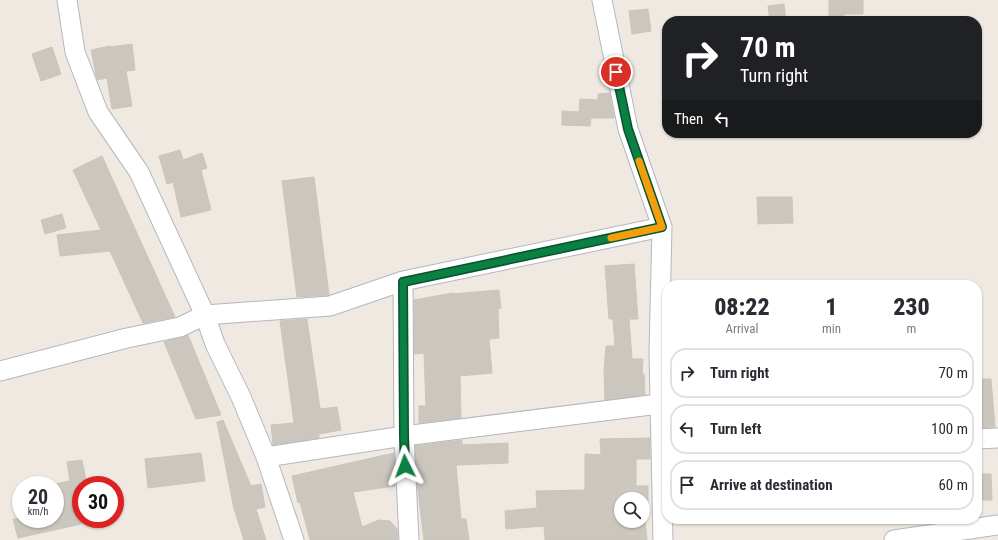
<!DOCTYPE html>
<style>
:root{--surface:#fff;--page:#f7f7f7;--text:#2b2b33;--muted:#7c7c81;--line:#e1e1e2}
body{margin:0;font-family:"Roboto Condensed",sans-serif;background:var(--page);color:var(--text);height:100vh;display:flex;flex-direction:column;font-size:15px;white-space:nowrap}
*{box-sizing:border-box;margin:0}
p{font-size:13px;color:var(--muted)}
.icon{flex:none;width:22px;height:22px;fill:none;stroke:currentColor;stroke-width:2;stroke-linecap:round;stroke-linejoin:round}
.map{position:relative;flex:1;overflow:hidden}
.panel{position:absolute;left:662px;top:280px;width:320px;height:244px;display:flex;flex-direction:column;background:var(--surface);border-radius:16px;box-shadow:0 1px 3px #0004}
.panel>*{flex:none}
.hud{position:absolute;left:662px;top:16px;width:320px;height:122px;border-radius:16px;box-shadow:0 1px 3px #0004;background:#202124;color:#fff;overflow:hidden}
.controls{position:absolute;left:614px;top:492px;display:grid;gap:8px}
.controls a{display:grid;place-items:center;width:36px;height:36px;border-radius:50%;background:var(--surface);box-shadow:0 1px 3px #0004;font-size:20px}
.speed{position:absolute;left:12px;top:476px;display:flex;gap:8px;font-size:20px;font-weight:700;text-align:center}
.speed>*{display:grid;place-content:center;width:52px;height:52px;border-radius:50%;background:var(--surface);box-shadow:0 1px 3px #0004;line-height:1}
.speed small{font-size:10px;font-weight:400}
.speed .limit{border:6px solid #d22;background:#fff;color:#111}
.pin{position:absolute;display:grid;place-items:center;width:34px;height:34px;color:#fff;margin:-17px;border:2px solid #fff;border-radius:50%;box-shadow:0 1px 4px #0007}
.me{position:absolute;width:44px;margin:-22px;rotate:357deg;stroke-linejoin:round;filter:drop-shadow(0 0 3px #0008)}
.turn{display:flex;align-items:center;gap:14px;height:84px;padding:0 12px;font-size:18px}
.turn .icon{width:52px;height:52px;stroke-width:2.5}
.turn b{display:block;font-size:28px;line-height:34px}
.then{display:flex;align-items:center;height:38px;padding:0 12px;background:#0003;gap:8px;font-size:15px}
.eta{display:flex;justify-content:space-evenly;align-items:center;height:68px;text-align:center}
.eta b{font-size:24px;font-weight:800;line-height:28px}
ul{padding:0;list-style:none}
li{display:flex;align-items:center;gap:12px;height:50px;margin:0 8px 6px;padding:0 4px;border:2px solid var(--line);border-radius:16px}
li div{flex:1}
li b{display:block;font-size:15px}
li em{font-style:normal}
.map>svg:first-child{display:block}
.building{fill:#cbc7bf;stroke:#cbc5ba;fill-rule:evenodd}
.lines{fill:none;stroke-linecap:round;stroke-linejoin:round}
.minor-casing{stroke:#b4b7c1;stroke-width:21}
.minor{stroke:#fff;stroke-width:19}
.route-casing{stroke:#07532c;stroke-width:10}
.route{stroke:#0b8043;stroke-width:7}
.slow{stroke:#f59e0b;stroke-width:7}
</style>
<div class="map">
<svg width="998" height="540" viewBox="0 0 998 540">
<rect width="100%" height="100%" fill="#efe9e1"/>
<path class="building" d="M829 0H863V14H844V17H829Z
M784 4 786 21H770L768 6Z
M648 9 651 31 632 34 629 11Z
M132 44 135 70 126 71 132 106 112 109 107 78 97 80 91 50 110 46V47Z
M52 47 61 74 41 81 32 54Z
M610 93 614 118H591L590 126 562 125V111L579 112 580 99 598 100V94Z
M180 150 183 160 202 153 207 168 201 170 211 210 181 217 173 182 167 184 159 156Z
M102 156 175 317 143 323 110 251 60 256 57 235 101 230 73 170Z
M314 177 329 295 297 297 282 181Z
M757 197H792L793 223 758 224Z
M62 214 66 228 45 234 41 220Z
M634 264 638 319H629L632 359H643L642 374H644L645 395 605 400 604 370 606 346H615L613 319H609L605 266Z
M499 290 501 308 498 309 499 338 489 339 492 373 460 376 461 418 419 423V406H426L424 353 414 354V300L453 293V294Z
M307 319 320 409 337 407 341 430 319 434V438L273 445 271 425 294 423 280 321Z
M188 335 221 415 196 419 164 342Z
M977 379H991L995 427 977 428Z
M223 420 251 486 261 484 265 507 256 509 266 540H244L234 509 217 422Z
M650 438V459H636V486H648V510H644L647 540H545L544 526 506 529 505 511 537 508 536 491 585 490V454L601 455 600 439ZM621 499H643V521H621Z
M462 440V445L508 443V463L456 465 461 519H466L469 540H424L417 482 415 446Z
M201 453 205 481 148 488 145 459Z
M394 453 395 486 353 492 362 527 379 520 390 521 397 529 398 540H310L300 502 298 503 292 476Z
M82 460 87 485H81V524L18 538 13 519H55V484L70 481 67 462Z
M977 474H991L992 500H977Z"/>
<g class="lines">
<g class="minor-casing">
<path id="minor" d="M67 0 75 52 98 112 139 172 205 315 330 306 403 281 662 227
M602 0 628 129 662 227 659 353 663 540
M403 281 404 436 409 540
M0 371 127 338 180 327 205 315 215 344 241 397 266 457 294 540
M977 439 998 438
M266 457 404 436 667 403
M894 540 998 525"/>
</g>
<use href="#minor" class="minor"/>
</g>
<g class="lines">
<g class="route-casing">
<path id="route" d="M405 466 404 436 403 282 662 227 628 129 616 72"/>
</g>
<use href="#route" class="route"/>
<path class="slow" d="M611 238 662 227 639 161"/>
</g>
</svg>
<div class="controls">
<a><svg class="icon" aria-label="search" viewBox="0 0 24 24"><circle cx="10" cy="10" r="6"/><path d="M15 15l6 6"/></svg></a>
</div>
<div class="speed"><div>20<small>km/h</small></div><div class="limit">30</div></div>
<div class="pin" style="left:616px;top:72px;background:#d93025"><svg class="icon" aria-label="arrive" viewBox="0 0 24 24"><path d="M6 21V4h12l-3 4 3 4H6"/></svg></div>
<svg class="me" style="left:405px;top:466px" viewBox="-20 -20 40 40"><path d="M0-17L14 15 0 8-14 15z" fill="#0b8043" stroke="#fff" stroke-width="4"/></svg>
<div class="hud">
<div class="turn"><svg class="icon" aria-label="right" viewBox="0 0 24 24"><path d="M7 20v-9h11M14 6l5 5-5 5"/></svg><div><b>70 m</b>Turn right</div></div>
<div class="then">Then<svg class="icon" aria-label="left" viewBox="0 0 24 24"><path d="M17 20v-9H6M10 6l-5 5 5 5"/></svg></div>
</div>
<section class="panel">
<div class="eta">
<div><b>08:22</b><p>Arrival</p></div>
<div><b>1</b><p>min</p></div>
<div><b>230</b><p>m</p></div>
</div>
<ul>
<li><svg class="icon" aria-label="right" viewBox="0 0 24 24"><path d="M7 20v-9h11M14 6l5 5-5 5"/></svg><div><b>Turn right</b></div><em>70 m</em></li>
<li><svg class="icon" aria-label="left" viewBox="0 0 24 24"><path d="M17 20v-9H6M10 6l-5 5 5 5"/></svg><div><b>Turn left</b></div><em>100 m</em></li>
<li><svg class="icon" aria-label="arrive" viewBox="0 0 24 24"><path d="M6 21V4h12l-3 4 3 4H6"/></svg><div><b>Arrive at destination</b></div><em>60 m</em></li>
</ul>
</section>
</div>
